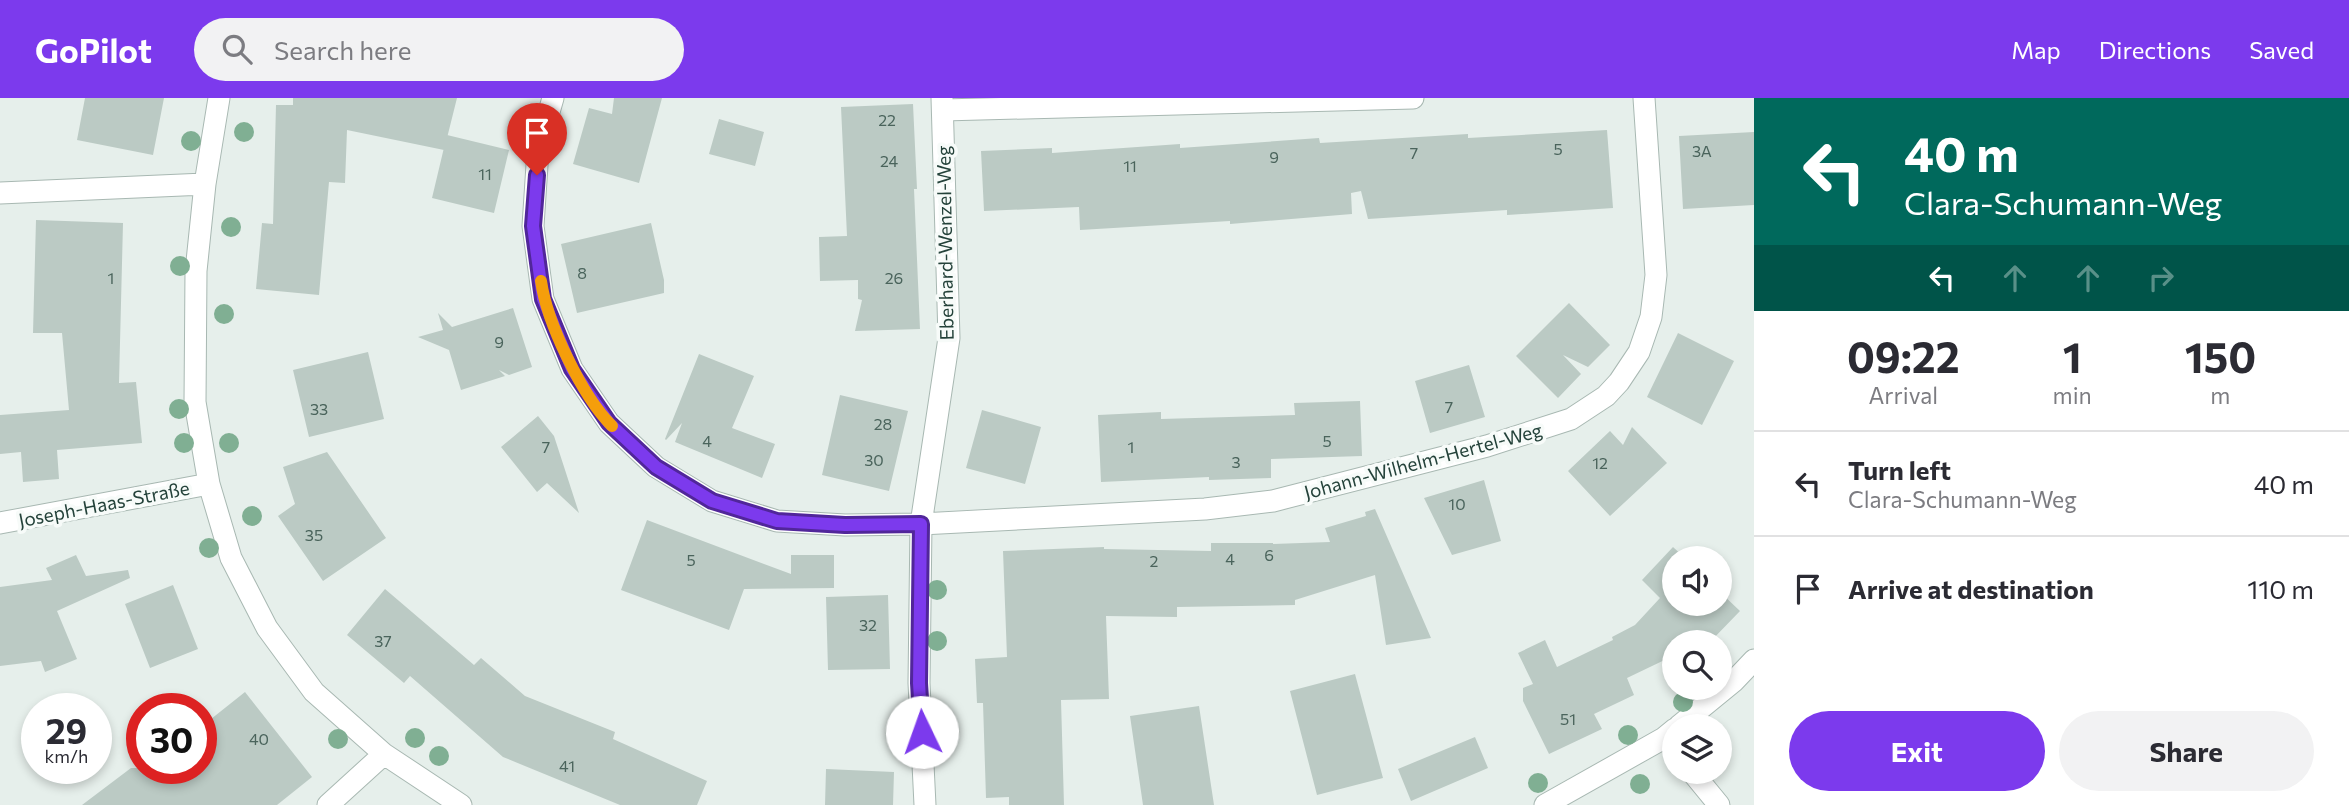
<!DOCTYPE html>
<meta charset="utf-8">
<style>
:root{--surface:#fff;--page:#f2f2f3;--text:#2b2b33;--muted:#7c7c81;--line:#e1e1e2;--accent:#7c3aed}
body{margin:0;font-family:Commissioner,sans-serif;background:var(--page);color:var(--text);height:100vh;display:flex;flex-direction:column;font-size:26px;white-space:nowrap}
*{box-sizing:border-box;margin:0}
p{font-size:23px;color:var(--muted)}
.icon{flex:none;width:38px;height:38px;fill:none;stroke:currentColor;stroke-width:2;stroke-linecap:round;stroke-linejoin:round}
.map{position:relative;flex:1;overflow:hidden}
.sheet{display:flex;flex-direction:column;background:var(--surface);width:595px}
.sheet>*{flex:none}
.banner{background:#00695c;color:#fff;overflow:hidden}
.fabs{position:absolute;left:1662px;top:448px;display:grid;gap:14px}
.fabs a{display:grid;place-items:center;width:70px;height:70px;border-radius:50%;background:var(--surface);box-shadow:0 4px 10px #0003;font-size:35px}
.speed{position:absolute;left:21px;top:595px;display:flex;gap:14px;font-size:35px;font-weight:700;text-align:center}
.speed>*{display:grid;place-content:center;width:91px;height:91px;border-radius:50%;background:var(--surface);box-shadow:0 4px 10px #0003;line-height:1}
.speed small{font-size:18px;font-weight:400}
.speed .limit{border:10px solid #d22;background:#fff;color:#111}
.pin{position:absolute;display:grid;place-items:center;width:60px;height:60px;color:#fff;margin:-72px -30px;border-radius:50% 50% 50% 0;rotate:-45deg;box-shadow:0 0 7px #0007}
.pin .icon{rotate:45deg}
.me{position:absolute;width:77px;margin:-38px;rotate:357deg;stroke-linejoin:round;filter:drop-shadow(0 0 5px #0008)}
.turn{display:flex;align-items:center;gap:24px;height:147px;padding:0 35px;font-size:32px}
.turn .icon{width:91px;height:91px;stroke-width:2.5}
.turn b{display:block;font-size:49px;line-height:60px}
.lanes{display:flex;align-items:center;height:66px;padding:0 35px;background:#0003;justify-content:center;gap:35px;direction:ltr}
.lanes .off{opacity:.35}
.eta{display:flex;justify-content:space-evenly;align-items:center;height:119px;text-align:center}
.eta b{font-size:42px;font-weight:700;line-height:49px}
.primary-button{display:flex;gap:14px;margin-top:auto;padding:14px 35px}
.primary-button a{flex:1;height:80px;border-radius:42px;background:var(--accent);color:#fff;font-size:28px;font-weight:700;line-height:80px;text-align:center}
.primary-button a+a{background:var(--page);color:var(--text)}
ul{padding:0;list-style:none}
li{display:flex;align-items:center;gap:21px;height:105px;padding:0 35px;border-top:2px solid var(--line)}
li div{flex:1}
li b{display:block;font-size:26px}
li em{font-style:normal}
header{display:flex;align-items:center;gap:42px;box-sizing:border-box;height:98px;padding:0 35px;background:var(--accent);color:#fff}
header strong{font-size:33px}
nav{display:flex;gap:38px;margin-inline-start:auto;font-size:24px}
.search{width:490px;height:63px;background:var(--page);display:flex;align-items:center;gap:18px;box-sizing:border-box;padding:0 24px;border-radius:38px;color:var(--muted);font-size:26px}
main{display:flex;flex:1;min-height:0}
.map>svg:first-child{display:block}
.building{fill:#bbcac4}
.lines{fill:none;stroke-linecap:round;stroke-linejoin:round}
.minor-casing{stroke:#a8b8b2;stroke-width:23}
.minor{stroke:#fff;stroke-width:21}
.tree{fill:#80af93}
.route-casing{stroke:#51269a;stroke-width:18}
.route{stroke:#7c3aed;stroke-width:12}
.slow{stroke:#f59e0b;stroke-width:12}
.labels{text-anchor:middle;stroke-width:7;stroke-linejoin:round;paint-order:stroke}
.number-label{font-size:16px;fill:#4a645c}
.street-label{font-size:19px;fill:#24423a;stroke:#f7fbf9}
</style>
<header>
<strong>GoPilot</strong>
<div class="search"><svg class="icon" aria-label="search" viewBox="0 0 24 24"><circle cx="10" cy="10" r="6"/><path d="M15 15l6 6"/></svg>Search here</div>
<nav><a>Map</a><a>Directions</a><a>Saved</a></nav>
</header>
<main>
<div class="map">
<svg width="1754" height="707" viewBox="0 0 1754 707">
<rect width="100%" height="100%" fill="#e6efeb"/>
<path class="building" d="M85 0H164L153 57 77 42Z
M293 0H457L444 52 347 32 345 85 329 84 319 197 256 191 262 125 273 126 276 7H293Z
M614 0H662L639 85 573 66 589 10 612 16Z
M913 6 917 91H914L920 231 855 233 862 202 858 201V182L820 183 819 139 847 138 841 9Z
M719 21 764 34 755 68 709 56Z
M1607 32 1613 110 1507 117V112L1368 121 1361 93 1351 95 1352 116 1230 126V123L1080 132 1079 109 984 113 981 53 1052 50V55L1180 46V50L1319 40 1320 45 1468 36V40Z
M1754 34V107L1683 111 1679 38Z
M447 37 509 52 494 115 432 100Z
M36 122 123 125 119 285 136 284 142 345 57 352 59 381 23 384 21 354 0 356V317L69 312 62 235H33Z
M651 125 664 182V195L577 215 561 146Z
M1569 205 1610 247 1588 269 1563 257 1581 276 1558 300 1516 258Z
M513 210 532 269 509 277 499 272 505 278 461 292 449 252 418 239 443 232 438 215 452 229Z
M1678 235 1734 263 1702 327 1647 299Z
M368 254 384 321 309 339 293 272Z
M699 256 754 278 732 330 775 346 762 380 675 344 682 325 666 342 665 341Z
M1469 267 1485 319 1430 335 1415 283Z
M840 297 908 313 889 393 822 377Z
M1360 303 1362 358 1271 361V380L1209 382V379L1101 384 1098 317 1161 314V321L1295 317 1294 305Z
M982 312 1041 329 1025 386 966 370Z
M538 318 554 338 579 415 547 385 537 394 501 349Z
M1632 329 1667 365 1610 418 1568 373 1610 333 1623 347Z
M327 354 386 440 323 483 278 418 295 406 283 369Z
M1484 382 1501 443 1452 457 1424 400Z
M1375 411 1431 540 1386 547 1375 477 1295 502V507L1177 509V519L1106 518 1109 601 1061 602 1064 707H1009V699L986 700 983 605H977L975 561 1007 559 1003 453 1104 449V451L1211 453V445H1273V446L1330 444 1325 430 1366 418 1365 414Z
M647 422 791 476V457H834V490L744 491 729 532 621 492Z
M1673 449 1685 460H1675V506H1720V494L1740 513 1710 544H1675V557L1627 580 1634 597 1594 616 1602 631 1549 656 1523 603V590L1533 586 1518 555 1545 542 1557 569 1613 542 1612 539 1635 527 1660 500 1642 482Z
M76 457 86 478 128 472 130 480 57 513 77 561 45 574 41 563 0 568V489L52 482 46 470Z
M173 487 198 551 150 570 125 506Z
M385 491 474 567 481 560 525 598 615 634 613 641 707 683 697 707H620L503 659 410 578 404 585 347 537Z
M888 497 890 571 828 572 826 499Z
M1355 576 1383 680 1317 697 1290 593Z
M245 594 312 679 277 707H82L131 670H201V629Z
M1199 608 1214 707H1143L1130 618Z
M1475 639 1488 670 1411 703 1398 671Z
M826 671 894 674 893 707H825Z"/>
<g class="lines">
<g class="minor-casing">
<path id="minor" d="M219 0 205 86 196 173 195 304 209 386 231 460 267 530 314 594 384 656 461 707
M553 0 538 52 533 128 543 201 572 271 609 325 656 369 712 403 777 423 845 427 921 426 1205 411 1273 403 1487 348 1571 321 1606 298 1619 284 1639 254 1651 219 1656 177 1644 0
M943 12 1413 0
M0 95 205 86
M0 425 209 386
M1679 628 1734 583 1754 562
M1692 674 1719 707
M328 707 384 656
M925 707 919 585 921 426 949 240 942 0
M1545 707 1664 640 1675 631"/>
</g>
<use href="#minor" class="minor"/>
</g>
<g class="tree">
<circle cx="244" cy="34" r="10"/>
<circle cx="191" cy="43" r="10"/>
<circle cx="231" cy="129" r="10"/>
<circle cx="180" cy="168" r="10"/>
<circle cx="224" cy="216" r="10"/>
<circle cx="179" cy="311" r="10"/>
<circle cx="184" cy="345" r="10"/>
<circle cx="229" cy="345" r="10"/>
<circle cx="252" cy="418" r="10"/>
<circle cx="209" cy="450" r="10"/>
<circle cx="937" cy="492" r="10"/>
<circle cx="937" cy="543" r="10"/>
<circle cx="1683" cy="604" r="10"/>
<circle cx="1628" cy="637" r="10"/>
<circle cx="415" cy="640" r="10"/>
<circle cx="338" cy="641" r="10"/>
<circle cx="439" cy="658" r="10"/>
<circle cx="1538" cy="685" r="10"/>
<circle cx="1640" cy="686" r="10"/>
</g>
<g class="lines">
<g class="route-casing">
<path id="route" d="M537 77 533 128 543 201 553 225 572 271 609 325 656 369 712 403 777 423 845 427 921 426 919 585 922 634"/>
</g>
<use href="#route" class="route"/>
<path class="slow" d="M541 183C547 225 582 298 612 328"/>
</g>
<g class="labels">
<g class="number-label">
<text x="887" y="28">22</text>
<text x="1558" y="57">5</text>
<text x="1702" y="59">3A</text>
<text x="1414" y="61">7</text>
<text x="1274" y="65">9</text>
<text x="889" y="69">24</text>
<text x="1130" y="74">11</text>
<text x="485" y="82">11</text>
<text x="582" y="181">8</text>
<text x="111" y="186">1</text>
<text x="894" y="186">26</text>
<text x="499" y="250">9</text>
<text x="1449" y="315">7</text>
<text x="319" y="317">33</text>
<text x="883" y="332">28</text>
<text x="707" y="349">4</text>
<text x="1327" y="349">5</text>
<text x="546" y="355">7</text>
<text x="1131" y="355">1</text>
<text x="874" y="368">30</text>
<text x="1236" y="370">3</text>
<text x="1600" y="371">12</text>
<text x="1457" y="412">10</text>
<text x="314" y="443">35</text>
<text x="1269" y="463">6</text>
<text x="1230" y="467">4</text>
<text x="691" y="468">5</text>
<text x="1154" y="469">2</text>
<text x="868" y="533">32</text>
<text x="383" y="549">37</text>
<text x="1568" y="627">51</text>
<text x="259" y="647">40</text>
<text x="567" y="674">41</text>
</g>
<g class="street-label">
<text transform="translate(945 145) rotate(-91)" y="7">Eberhard-Wenzel-Weg</text>
<text transform="translate(1423 363) rotate(-15)" y="7">Johann-Wilhelm-Hertel-Weg</text>
<text transform="translate(104 406) rotate(-11)" y="7">Joseph-Haas-Straße</text>
</g>
</g>
</svg>
<div class="fabs">
<a><svg class="icon" aria-label="sound" viewBox="0 0 24 24"><path d="M4 9h4l5-4v14l-5-4H4zM17 9q2 3 0 6"/></svg></a>
<a><svg class="icon" aria-label="search" viewBox="0 0 24 24"><circle cx="10" cy="10" r="6"/><path d="M15 15l6 6"/></svg></a>
<a><svg class="icon" aria-label="layers" viewBox="0 0 24 24"><path d="M12 4l9 5-9 5-9-5zM3 14l9 5 9-5"/></svg></a>
</div>
<div class="speed"><div>29<small>km/h</small></div><div class="limit">30</div></div>
<div class="pin" style="left:537px;top:77px;background:#d93025"><svg class="icon" aria-label="arrive" viewBox="0 0 24 24"><path d="M6 21V4h12l-3 4 3 4H6"/></svg></div>
<svg class="me" style="left:922px;top:634px" viewBox="-20 -20 40 40"><circle r="19" fill="#fff"/><path d="M0-13L10 11 0 6-10 11z" fill="#7c3aed"/></svg>
</div>
<section class="sheet">
<div class="banner">
<div class="turn"><svg class="icon" aria-label="left" viewBox="0 0 24 24"><path d="M17 20v-9H6M10 6l-5 5 5 5"/></svg><div><b>40 m</b>Clara-Schumann-Weg</div></div>
<div class="lanes"><svg class="icon" aria-label="left" viewBox="0 0 24 24"><path d="M17 20v-9H6M10 6l-5 5 5 5"/></svg><svg class="icon off" aria-label="ahead" viewBox="0 0 24 24"><path d="M12 20V5M6 11l6-6 6 6"/></svg><svg class="icon off" aria-label="ahead" viewBox="0 0 24 24"><path d="M12 20V5M6 11l6-6 6 6"/></svg><svg class="icon off" aria-label="right" viewBox="0 0 24 24"><path d="M7 20v-9h11M14 6l5 5-5 5"/></svg></div>
</div>
<div class="eta">
<div><b>09:22</b><p>Arrival</p></div>
<div><b>1</b><p>min</p></div>
<div><b>150</b><p>m</p></div>
</div>
<ul>
<li><svg class="icon" aria-label="left" viewBox="0 0 24 24"><path d="M17 20v-9H6M10 6l-5 5 5 5"/></svg><div><b>Turn left</b><p>Clara-Schumann-Weg</p></div><em>40 m</em></li>
<li><svg class="icon" aria-label="arrive" viewBox="0 0 24 24"><path d="M6 21V4h12l-3 4 3 4H6"/></svg><div><b>Arrive at destination</b></div><em>110 m</em></li>
</ul>
<div class="primary-button"><a>Exit</a><a>Share</a></div>
</section>
</main>
